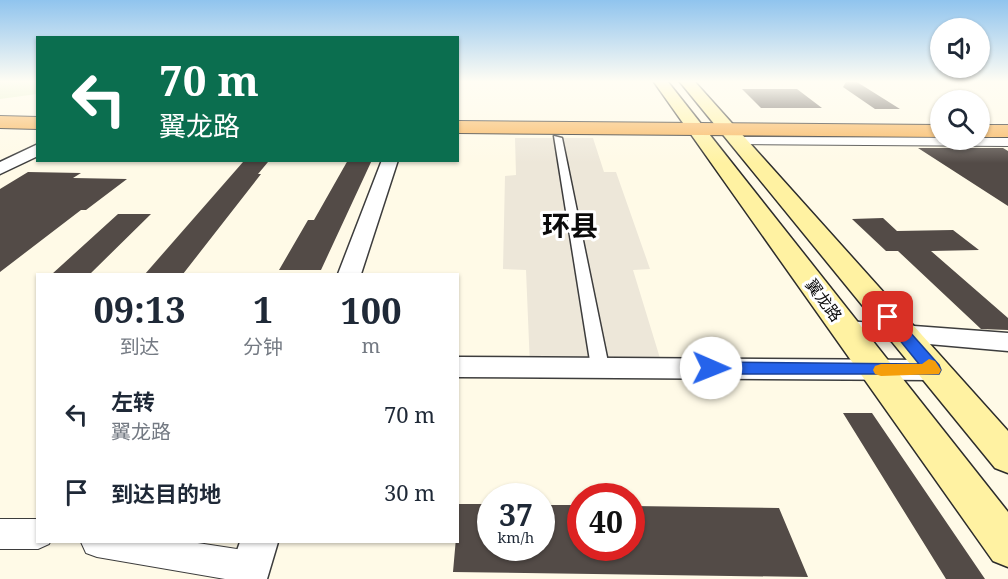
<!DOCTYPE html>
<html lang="zh">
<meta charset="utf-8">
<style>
:root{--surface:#fff;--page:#f6f6f7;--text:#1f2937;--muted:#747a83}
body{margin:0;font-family:"Noto Serif","Noto Sans SC",serif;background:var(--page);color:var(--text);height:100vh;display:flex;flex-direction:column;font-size:22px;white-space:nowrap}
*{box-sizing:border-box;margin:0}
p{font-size:20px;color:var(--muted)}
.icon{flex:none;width:33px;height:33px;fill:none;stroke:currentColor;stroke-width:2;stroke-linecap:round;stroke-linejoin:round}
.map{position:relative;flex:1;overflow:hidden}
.panel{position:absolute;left:36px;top:273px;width:423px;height:270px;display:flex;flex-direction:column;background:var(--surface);border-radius:0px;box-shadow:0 2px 4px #0004}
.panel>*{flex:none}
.banner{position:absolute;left:36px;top:36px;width:423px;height:126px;border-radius:0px;box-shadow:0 2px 4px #0004;background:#0b6e4f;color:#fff;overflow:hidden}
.tools{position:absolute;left:930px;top:18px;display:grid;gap:12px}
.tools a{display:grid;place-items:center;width:60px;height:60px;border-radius:50%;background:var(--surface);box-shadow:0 2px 4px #0004;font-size:30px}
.speed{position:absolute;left:477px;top:483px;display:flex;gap:12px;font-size:30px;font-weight:700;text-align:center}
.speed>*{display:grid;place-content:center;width:78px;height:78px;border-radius:50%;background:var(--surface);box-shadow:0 2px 4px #0004;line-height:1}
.speed small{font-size:15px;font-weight:400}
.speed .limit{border:9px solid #d22;background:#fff;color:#111}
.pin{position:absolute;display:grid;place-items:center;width:51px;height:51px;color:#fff;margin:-26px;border-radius:12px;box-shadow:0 3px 9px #0006}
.me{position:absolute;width:66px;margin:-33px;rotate:91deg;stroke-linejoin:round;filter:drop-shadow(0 0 4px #0008)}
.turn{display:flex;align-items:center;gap:21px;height:126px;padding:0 24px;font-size:27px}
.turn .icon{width:78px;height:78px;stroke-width:2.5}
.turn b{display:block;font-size:42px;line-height:51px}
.eta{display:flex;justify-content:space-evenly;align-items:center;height:102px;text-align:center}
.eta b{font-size:36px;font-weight:700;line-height:42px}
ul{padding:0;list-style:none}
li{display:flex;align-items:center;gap:18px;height:78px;padding:0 24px}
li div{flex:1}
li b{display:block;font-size:22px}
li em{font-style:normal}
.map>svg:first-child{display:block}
.pitch{fill:#e2efc4}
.plaza{fill:#ede7d9}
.building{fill:#534b47}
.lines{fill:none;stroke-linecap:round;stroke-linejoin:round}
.pedestrian-casing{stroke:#3d3d3d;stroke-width:3}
.minor-casing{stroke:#3d3d3d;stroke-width:2}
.tertiary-casing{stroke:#3d3d3d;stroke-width:3}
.secondary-casing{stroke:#2c2c2c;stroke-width:3}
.trunk-casing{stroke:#1b1b1b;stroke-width:2}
.pedestrian{fill:#fff;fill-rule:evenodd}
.minor{fill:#fff;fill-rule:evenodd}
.tertiary{fill:#fff;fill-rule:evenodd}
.secondary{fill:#fff2a2;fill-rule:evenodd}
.trunk{fill:#f8b255;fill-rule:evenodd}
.route{fill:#2563eb;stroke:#184099;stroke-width:1.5}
.slow{fill:#f59e0b}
.labels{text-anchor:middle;stroke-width:6;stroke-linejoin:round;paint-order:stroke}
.street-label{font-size:16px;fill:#0a0a0a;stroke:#fff}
.town-label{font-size:28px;font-weight:bold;fill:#0a0a0a;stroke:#fff}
</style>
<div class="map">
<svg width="1008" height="579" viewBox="0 0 1008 579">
<rect width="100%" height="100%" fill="#fffae7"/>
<path class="pitch" d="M0 82H37V94L0 99Z"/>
<path class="plaza" d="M515 138H593L604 172H616L650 269 633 270 663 368 530 367 526 270 503 269 505 176 516 175Z"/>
<path class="building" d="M846 82H857L900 109H875L843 87Z
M742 89H797L822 108H761Z
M918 148H1003L1008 151V206Z
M348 160H372L321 270H279L308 220H314Z
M243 162H268L258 174H261L183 274H145Z
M28 172 81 173 73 178 127 179 86 210H81L0 272V189Z
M118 214H151L90 274H52Z
M883 218 897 231 953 230 979 250 931 251 1008 318V330L981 329 898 251H886L852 219Z
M843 413H872L985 579H946Z
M459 504H490V548H542V505H580V548H632V506L779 508 808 577 453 572Z"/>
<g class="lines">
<g class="pedestrian-casing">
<path id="pedestrian" d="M554 136 562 138 609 367 606 371 600 373 594 371 591 367Z"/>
</g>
<g class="minor-casing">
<path id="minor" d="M737 137 1008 138V146L733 144 731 141Z
M0 519H38V542H50L49 544 38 549H0Z
M81 542H191L250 551 261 556 266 567 260 579H225L97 557 86 553Z"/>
</g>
<g class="tertiary-casing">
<path id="tertiary" d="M38 144V156L0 174V162Z
M382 160H398L361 274H338Z
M847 321 1008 333V351L838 336 834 330 838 324Z
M458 357 933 360 943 363 947 370 943 377 933 380 458 377Z
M240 542H278L267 579H227Z"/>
</g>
<g class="secondary-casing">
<path id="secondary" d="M654 82H668L1008 512V567L993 561Z
M680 82H695L1008 431V473L995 468Z"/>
</g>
<g class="trunk-casing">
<path id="trunk" d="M0 116 38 117V129L0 128Z
M458 121 940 125V137L458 133Z
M980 125H1008V137H980Z"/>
</g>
<use href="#pedestrian" class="pedestrian"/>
<use href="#minor" class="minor"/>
<use href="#tertiary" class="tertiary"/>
<use href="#secondary" class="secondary"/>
<use href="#trunk" class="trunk"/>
</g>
<linearGradient id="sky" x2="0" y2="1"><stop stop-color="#90c4ee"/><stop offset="0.5" stop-color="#fffdf4"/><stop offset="1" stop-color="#fffdf4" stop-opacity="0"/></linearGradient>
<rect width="1008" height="163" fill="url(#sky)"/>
<path class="route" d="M888 312 893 313 939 365 941 370 939 374H711L705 372 702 368 705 364 711 362 919 364 881 317Z"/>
<path class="slow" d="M929 359 935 361 941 370 939 374 881 376 875 374 873 370 875 366 881 364H922Z"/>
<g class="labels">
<g class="street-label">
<text transform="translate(824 300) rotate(53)" y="6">翼龙路</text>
</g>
<g class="town-label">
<text x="570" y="236">环县</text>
</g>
</g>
</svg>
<div class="tools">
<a><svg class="icon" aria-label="sound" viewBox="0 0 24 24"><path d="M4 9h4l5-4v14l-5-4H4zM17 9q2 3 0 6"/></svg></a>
<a><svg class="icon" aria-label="search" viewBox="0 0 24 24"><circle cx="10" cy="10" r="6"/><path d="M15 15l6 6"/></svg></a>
</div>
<div class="speed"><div>37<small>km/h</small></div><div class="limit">40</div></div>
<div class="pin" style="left:888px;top:317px;background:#d93025"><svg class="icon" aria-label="arrive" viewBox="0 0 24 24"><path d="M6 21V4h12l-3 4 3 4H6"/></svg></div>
<svg class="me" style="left:711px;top:368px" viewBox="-20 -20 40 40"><circle r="19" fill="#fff"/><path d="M0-13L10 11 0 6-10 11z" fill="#2563eb"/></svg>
<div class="banner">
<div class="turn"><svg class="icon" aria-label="left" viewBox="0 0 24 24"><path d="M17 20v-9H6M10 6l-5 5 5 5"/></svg><div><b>70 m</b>翼龙路</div></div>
</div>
<section class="panel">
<div class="eta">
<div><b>09:13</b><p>到达</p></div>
<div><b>1</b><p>分钟</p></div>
<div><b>100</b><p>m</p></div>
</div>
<ul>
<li><svg class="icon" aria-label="left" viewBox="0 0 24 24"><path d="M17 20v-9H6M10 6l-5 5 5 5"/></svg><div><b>左转</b><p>翼龙路</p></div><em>70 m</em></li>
<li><svg class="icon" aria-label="arrive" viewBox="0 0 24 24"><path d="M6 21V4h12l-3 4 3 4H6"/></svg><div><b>到达目的地</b></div><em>30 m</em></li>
</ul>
</section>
</div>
